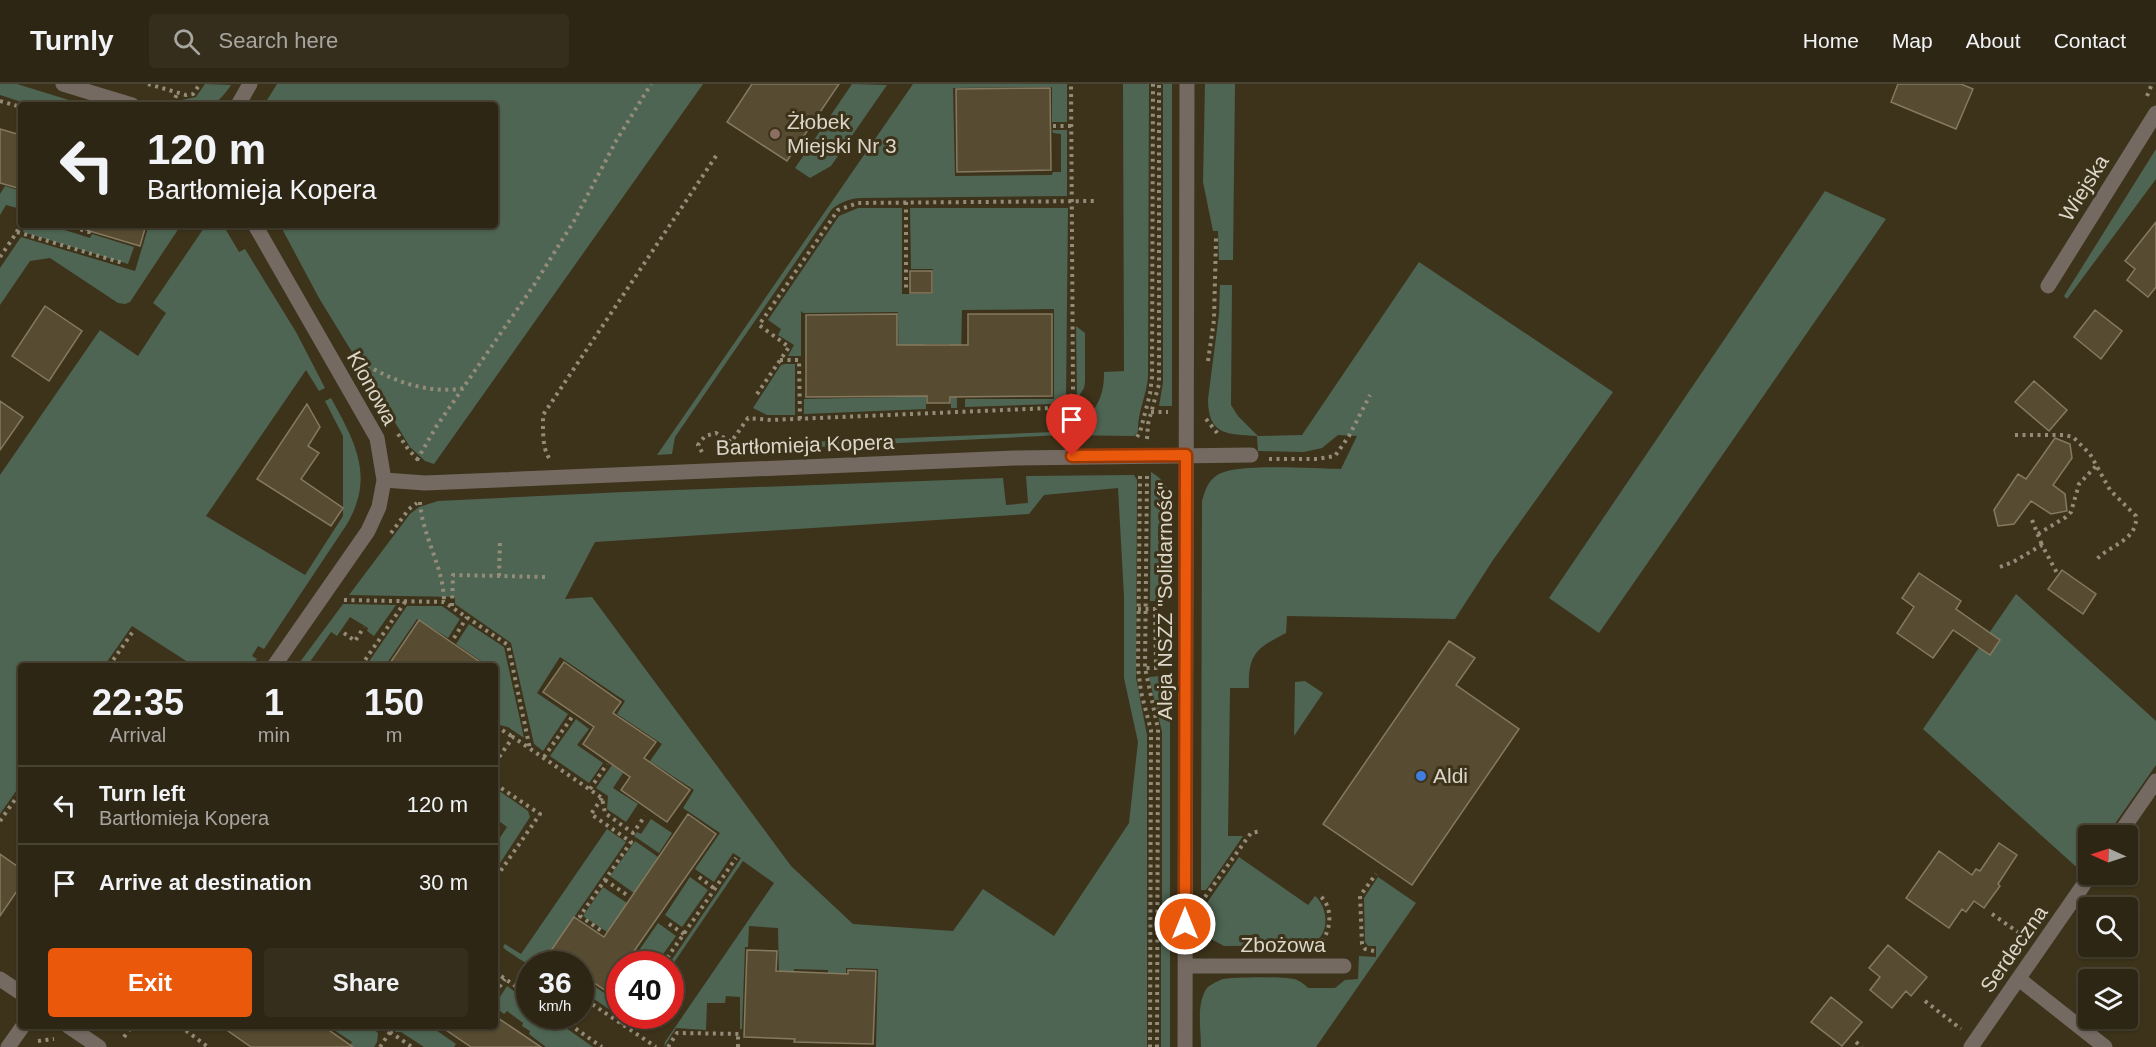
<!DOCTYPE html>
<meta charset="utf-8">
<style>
:root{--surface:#2e2614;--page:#362e1d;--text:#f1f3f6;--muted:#a7a5a0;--line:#494334;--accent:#ea580c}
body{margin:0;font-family:Helvetica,sans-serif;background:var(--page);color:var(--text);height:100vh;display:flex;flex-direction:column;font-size:22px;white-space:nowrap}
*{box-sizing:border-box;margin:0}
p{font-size:20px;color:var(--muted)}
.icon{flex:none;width:33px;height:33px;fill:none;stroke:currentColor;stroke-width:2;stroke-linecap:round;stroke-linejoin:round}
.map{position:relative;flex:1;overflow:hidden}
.panel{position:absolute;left:18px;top:579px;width:480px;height:366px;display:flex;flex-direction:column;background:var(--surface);border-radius:6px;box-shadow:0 2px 4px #0004,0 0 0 2px var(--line)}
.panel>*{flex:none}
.top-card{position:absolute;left:18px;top:18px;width:480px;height:126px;border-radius:6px;box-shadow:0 2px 4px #0004,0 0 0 2px var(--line);background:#2e2614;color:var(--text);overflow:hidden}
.needle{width:39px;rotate:273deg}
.fabs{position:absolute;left:2078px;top:741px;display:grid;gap:12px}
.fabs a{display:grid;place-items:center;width:60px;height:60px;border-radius:6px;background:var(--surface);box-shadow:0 2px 4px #0004,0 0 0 2px var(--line);font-size:30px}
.speed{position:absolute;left:516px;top:867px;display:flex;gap:12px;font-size:30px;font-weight:700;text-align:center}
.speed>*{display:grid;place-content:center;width:78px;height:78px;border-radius:50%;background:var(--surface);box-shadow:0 2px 4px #0004,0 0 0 2px var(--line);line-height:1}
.speed small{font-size:15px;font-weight:400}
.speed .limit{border:9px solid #d22;background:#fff;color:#111}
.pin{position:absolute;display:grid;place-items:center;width:51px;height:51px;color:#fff;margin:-62px -26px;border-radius:50% 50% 50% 0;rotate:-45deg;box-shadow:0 0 6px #0007}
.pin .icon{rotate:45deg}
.me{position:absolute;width:66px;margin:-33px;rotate:0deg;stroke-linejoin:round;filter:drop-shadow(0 0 4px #0008)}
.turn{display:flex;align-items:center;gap:21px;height:126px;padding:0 30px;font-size:27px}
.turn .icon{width:78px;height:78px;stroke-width:2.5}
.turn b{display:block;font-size:42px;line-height:51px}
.eta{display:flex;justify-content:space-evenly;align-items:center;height:102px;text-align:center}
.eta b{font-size:36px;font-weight:600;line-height:42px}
.primary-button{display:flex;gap:12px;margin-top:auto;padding:12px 30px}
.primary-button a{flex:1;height:69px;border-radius:6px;background:var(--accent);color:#fff;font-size:24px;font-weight:600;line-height:69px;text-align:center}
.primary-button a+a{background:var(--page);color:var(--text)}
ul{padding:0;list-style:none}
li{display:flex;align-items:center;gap:18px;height:78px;padding:0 30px;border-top:2px solid var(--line)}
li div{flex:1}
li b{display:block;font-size:22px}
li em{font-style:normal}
header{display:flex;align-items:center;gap:36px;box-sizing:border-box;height:84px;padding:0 30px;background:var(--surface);border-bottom:2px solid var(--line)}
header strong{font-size:28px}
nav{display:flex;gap:33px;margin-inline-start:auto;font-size:21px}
.search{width:420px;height:54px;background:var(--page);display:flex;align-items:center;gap:15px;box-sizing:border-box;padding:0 21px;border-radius:6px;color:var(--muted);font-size:22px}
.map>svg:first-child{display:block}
.green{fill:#4e6553;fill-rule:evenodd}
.building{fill:#574c31;stroke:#857a60;stroke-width:1.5}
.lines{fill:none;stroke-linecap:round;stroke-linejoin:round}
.path{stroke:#948c79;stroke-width:4;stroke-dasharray:3 4.5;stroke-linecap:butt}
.minor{stroke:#756a62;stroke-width:15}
.route-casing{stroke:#983908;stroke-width:15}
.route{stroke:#ea580c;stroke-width:10}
.education-dot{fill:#8d6e63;stroke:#3d331b;stroke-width:2}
.shop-dot{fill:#3f7fe0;stroke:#3d331b;stroke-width:2}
.labels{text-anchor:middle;stroke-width:6;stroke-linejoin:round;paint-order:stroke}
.poi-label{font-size:21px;fill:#dcd6c8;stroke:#3d331b;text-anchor:start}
.street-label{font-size:21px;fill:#dcd6c8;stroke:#3d331b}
</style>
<header>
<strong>Turnly</strong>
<div class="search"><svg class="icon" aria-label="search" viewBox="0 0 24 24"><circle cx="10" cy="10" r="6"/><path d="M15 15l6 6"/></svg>Search here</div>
<nav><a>Home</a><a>Map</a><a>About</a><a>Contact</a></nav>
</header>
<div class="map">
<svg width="2156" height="963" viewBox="0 0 2156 963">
<rect width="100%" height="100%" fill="#3d331b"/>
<path class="green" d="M0 0H17L85 21H31L0 11Z
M205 0 231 1C213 27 210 21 180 21L182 16 196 13Z
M277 0H703L434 380 425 377 410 363 319 214 280 141H495V21H264Z
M852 0 887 1 831 82 810 94 795 84Z
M913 0H1067V38H1052V3L953 4 955 92 1052 91 1053 88H1061V50L1053 49 1052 46H1067V112L862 114C850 114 841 118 832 125L675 353 672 370 657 371Z
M1123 0H1149L1148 292C1147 311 1137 329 1138 348L1134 352 1061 351 738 367V357L753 360 1054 348C1087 342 1105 321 1104 288L1124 287Z
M1163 0H1172V322H1159L1163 299Z
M1205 0H1235L1233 176H1219L1218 147H1213L1203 98Z
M2156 65V95L2067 215 2064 212Z
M5 102 21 107V125L6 121 0 131V110Z
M1825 107 1886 135 1599 549 1549 514Z
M858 124H902V210H933V185H911L910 124H1068L1066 314 1052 320 965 323V315H1054V225L962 226 961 271H956L957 324H951L950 260H925L926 325 804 330V315L899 313 898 228 803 229 801 227V272H788L794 261 778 251 781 245 768 236 839 132Z
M25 141H49L90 154 92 150 134 163 128 180 23 148Z
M149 141H181L130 218 125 220 118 219 50 174 30 177 0 221V184L21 153 135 187Z
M206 141H223L239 168 245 165 296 248 325 304 319 307 306 286 206 432 305 491 343 432V352L325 317 331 314C355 358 375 392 347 440L264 565 258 562 252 572 257 575 252 582H194L132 542 104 582H21V700L0 730V391L100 246 138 272 166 229 153 219Z
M1419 178 1613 308 1493 476 1455 535 1287 532 1286 549C1257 564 1248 569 1249 604H1230L1228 752H1243L1206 806H1201L1202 417C1205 406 1208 396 1219 390 1241 379 1314 385 1341 385L1357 352 1338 351 1322 364 1304 368 1258 367 1257 352C1228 350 1208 352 1208 315L1219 230 1220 201H1232L1231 321 1238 332 1258 352 1302 351Z
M1076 242 1085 249V298L1084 304 1077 315Z
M785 280H795V331H767L753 324 781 281Z
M1151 388C1162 394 1169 404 1171 417L1159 517H1150Z
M1134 391 1137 396 1136 594 1147 651V963H876L878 885 846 884V894H828V886L794 885V893H779L778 844 749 842 748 863H745L742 945H740V913L726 912 725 919H707L706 946 676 944 664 963 665 958 774 799 743 777 671 883 669 880 741 774 733 769 714 798 695 785 720 749 683 724 694 706 650 677 662 660 617 630 625 617 560 573 537 609 568 630 543 667 534 660 511 559 455 520V513L349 511 410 430 419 423 438 417 624 408 1003 394 1006 421 1028 419 1026 392ZM1118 404 1124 512V594L1138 658 1129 739 1054 852 983 805 953 847 853 840 791 782 592 513 565 515 595 458 1029 430 1044 411Z
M2016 510 2156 637V681L2107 751 2088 752V780L2082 788 1923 645Z
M343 520 396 521 374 552 367 547 368 544 350 533 337 552 331 548 307 582H297Z
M407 522H442L460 535 448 554 417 535 385 582H366Z
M469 540 504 563 524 654 508 643 495 640V582H478L481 577 456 560Z
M1160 592 1170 638V833L1162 832V648L1149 593Z
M1305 597 1323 609 1294 652 1295 598Z
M576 635 589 645 577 661 603 679 589 699 550 672Z
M612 681 623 689 613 704 638 720 626 738 607 725 608 712 596 704Z
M495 704 528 727 530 733 495 787V761L507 743 495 734Z
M651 735 672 749 659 769 634 752 637 748 641 750Z
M607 745 626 758 550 868 552 870C536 891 523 877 506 866L503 863 505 860 521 870Z
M635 757 658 773 634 809 610 792Z
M1239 773 1308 821 1315 812C1330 825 1330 856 1308 861L1224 862 1211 855 1207 847 1206 820Z
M690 793 708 806 682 843 665 831Z
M1378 793 1416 819 1316 963H1201C1201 946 1196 919 1207 904 1211 900 1218 897 1223 895 1234 893 1287 892 1297 896 1302 898 1305 901 1308 904H1335L1345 896 1358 895 1359 872 1376 873V862H1368L1365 858 1364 814Z
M603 803 627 819 607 848 583 832Z
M658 839 676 852 656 880H641L633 875Z
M1161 849H1170V963H1161Z
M580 893 609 912 619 897V930L613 928 581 906Z
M507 902 529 918 530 932H549L593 963H546L529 950 530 947 522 942 523 939 507 927 504 930 496 924 498 920 496 919Z
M328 942H371L378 949 377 958 374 963H349L352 958Z
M387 942H430L456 960 454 963H424L401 948H396Z"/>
<path class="building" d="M752 0H839L787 77 727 38Z
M1898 0H1961L1973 5 1956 45 1891 18Z
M1050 4 1051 86 957 88 956 5Z
M0 45 21 51V105L0 99Z
M2156 138V203L2148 213 2127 196 2135 185 2125 177Z
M87 141H146L140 162 86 146Z
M910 187H932V209H910Z
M45 222 82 247 49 297 12 272Z
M2095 226 2122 247 2101 275 2074 253Z
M897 230V261H968V230H1052V312L950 313V319H927V312L806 313V231Z
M2034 297 2067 326 2049 347 2015 318Z
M0 317 23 333 0 366Z
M307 320 320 343 308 362 319 369 301 395 343 424 331 442 257 395Z
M2055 354 2070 360 2072 374 2053 401 2065 410 2067 427 2051 430 2031 417 2014 440 1998 442 1994 426 2018 390 2026 395Z
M2062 486 2096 510 2083 530 2048 505Z
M1919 489 1961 517 1956 525 2000 556 1990 571 1953 546 1933 574 1897 549 1914 523 1902 514Z
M419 536 486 582H388Z
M1449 557 1475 574 1456 601 1519 645 1412 801 1323 740Z
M564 578 621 618 613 629 656 658 644 674 690 706 667 738 621 706 630 693 583 660 594 643 543 608Z
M688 730 716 750 625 880H620V888L606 907 580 889V880H568L550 868 574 833 604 853Z
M1999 759 2017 771 1998 800 2000 802 1984 824 1974 817 1966 828 1962 825 1949 844 1906 814 1939 767 1972 791 1976 785 1980 787Z
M0 770 21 785V801L0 832Z
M1888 861 1927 893 1911 912 1906 907 1892 924 1870 906 1880 893 1869 884Z
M747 866 777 867 776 887 848 890V886L876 887 873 960 794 958 795 955 744 953Z
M1831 913 1862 938 1842 962 1811 938Z
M495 932 541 963H471L440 942H495Z
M221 942H323L353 963H251Z"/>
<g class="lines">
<path class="path" d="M148 0 186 11 193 10 200 0
M2147 12 2152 0
M0 17 21 23
M173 21 177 9
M1053 42H1071
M906 118V205
M66 141 89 148 92 141
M17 148 123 179
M0 173 17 148 21 135
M355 273C385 295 426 311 464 304
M780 276H799L800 335
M1208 277 1214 236 1216 154
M757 310 789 263 759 241 838 126 858 119 1094 117
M1151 328H1168
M1206 335 1218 350
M398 350 408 365 419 377
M2015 351H2064L2073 353 2090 370 2110 406 2136 432C2138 456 2110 461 2097 475
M1137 353 1140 348 1150 310 1152 293 1153 0
M1147 355 1148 340 1159 300V0
M702 368 698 361 705 352 716 349 731 358 748 334 771 336 1051 324C1061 322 1072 318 1073 307L1071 0
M549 374C542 363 543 345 543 331L718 69
M1269 375H1317L1335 372 1349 352 1370 311
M417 376 436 343 534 201 574 137 616 57 651 0
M1140 392 1138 584 1141 608 1151 646 1150 963
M1147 392 1145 584 1158 645 1157 963
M420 418C422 452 444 483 444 518
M2032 436 2042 461
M391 449 409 425 417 419
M2038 450 2066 433 2071 428 2079 400 2097 381
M2000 483 2013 478 2042 461 2057 489
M499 492 500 456
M344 516 444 518 508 561 530 665
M452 522 453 491 546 493
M1138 525H1155L1156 584H1143
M344 549 355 557 364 543
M454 554 467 533
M109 582 134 546
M361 582 405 518
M495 645 502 646 513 653
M544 673 572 633
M495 679 513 653 602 714 605 729 633 749 645 732
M495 700 540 730 495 795
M590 705 607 680
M602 714 591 730 631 758 580 832 603 848
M0 737 21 707
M699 793 715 805
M605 796 627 811
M1205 813 1251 749 1262 747
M1992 830 2025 853
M669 840 684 850
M1317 863C1331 851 1335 823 1319 811
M1374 867 1365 865 1362 860 1360 812 1376 790
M663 880 736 774
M495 888 530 912
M495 909 505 895
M580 912 656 963
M1925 917 1961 945
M557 932 602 963
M621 940 627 932
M180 942 208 963
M390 948 412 963
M124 953 132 942
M38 957 54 955
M1856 958 1862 963
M380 963 390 948 381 942
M668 963 677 949 742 950
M738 963V950"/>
<path class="minor" d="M63 0 132 21
M238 21 250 0
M255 141 377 354 384 396 379 423 368 447 274 582
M2048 202 2156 29
M384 396 425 399 1014 374 1251 371
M2118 752 2156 697
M1185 882H1344
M0 895 21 909
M2019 895 2105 963
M68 942 99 963
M8 963 23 942
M1185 963 1187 0
M1971 963 2091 790"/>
</g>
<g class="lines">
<g class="route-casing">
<path id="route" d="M1072 372 1186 371 1185 840"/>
</g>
<use href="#route" class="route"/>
</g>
<circle class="education-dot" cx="775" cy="50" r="6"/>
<circle class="shop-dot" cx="1421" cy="692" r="6"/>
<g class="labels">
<g class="poi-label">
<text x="787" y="45">Żłobek<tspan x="787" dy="24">Miejski Nr 3</tspan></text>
<text x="1433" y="699">Aldi</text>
</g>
<g class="street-label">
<text transform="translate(2084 104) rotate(-58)" y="7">Wiejska</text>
<text transform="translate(372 304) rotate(61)" y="7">Klonowa</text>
<text transform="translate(805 361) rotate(-2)" y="7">Bartłomieja Kopera</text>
<text transform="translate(1165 517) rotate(-90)" y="7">Aleja NSZZ "Solidarność"</text>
<text x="1283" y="868">Zbożowa</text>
<text transform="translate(2014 865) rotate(-55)" y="7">Serdeczna</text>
</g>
</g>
</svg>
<div class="fabs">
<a><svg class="needle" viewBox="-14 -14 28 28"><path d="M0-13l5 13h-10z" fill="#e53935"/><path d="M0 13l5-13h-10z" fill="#a7a5a0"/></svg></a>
<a><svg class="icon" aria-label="search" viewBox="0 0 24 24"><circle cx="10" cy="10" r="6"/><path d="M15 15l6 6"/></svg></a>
<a><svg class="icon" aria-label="layers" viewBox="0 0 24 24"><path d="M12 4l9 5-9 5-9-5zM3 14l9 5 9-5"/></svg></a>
</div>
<div class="speed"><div>36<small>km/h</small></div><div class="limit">40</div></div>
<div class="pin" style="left:1072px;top:372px;background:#d93025"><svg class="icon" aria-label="arrive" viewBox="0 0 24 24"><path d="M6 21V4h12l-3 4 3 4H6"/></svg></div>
<svg class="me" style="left:1185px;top:840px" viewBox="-20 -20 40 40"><circle r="17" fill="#ea580c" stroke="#fff" stroke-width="3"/><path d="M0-11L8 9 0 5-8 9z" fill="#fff"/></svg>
<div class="top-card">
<div class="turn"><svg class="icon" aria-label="left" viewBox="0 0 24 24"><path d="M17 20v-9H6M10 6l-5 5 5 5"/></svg><div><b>120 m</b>Bartłomieja Kopera</div></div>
</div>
<section class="panel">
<div class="eta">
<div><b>22:35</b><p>Arrival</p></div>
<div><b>1</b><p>min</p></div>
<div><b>150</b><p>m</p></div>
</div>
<ul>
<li><svg class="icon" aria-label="left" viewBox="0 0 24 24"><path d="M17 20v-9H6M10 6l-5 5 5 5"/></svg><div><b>Turn left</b><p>Bartłomieja Kopera</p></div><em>120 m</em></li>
<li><svg class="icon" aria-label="arrive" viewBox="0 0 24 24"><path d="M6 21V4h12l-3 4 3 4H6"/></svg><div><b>Arrive at destination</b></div><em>30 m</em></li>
</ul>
<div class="primary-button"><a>Exit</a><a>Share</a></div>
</section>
</div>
